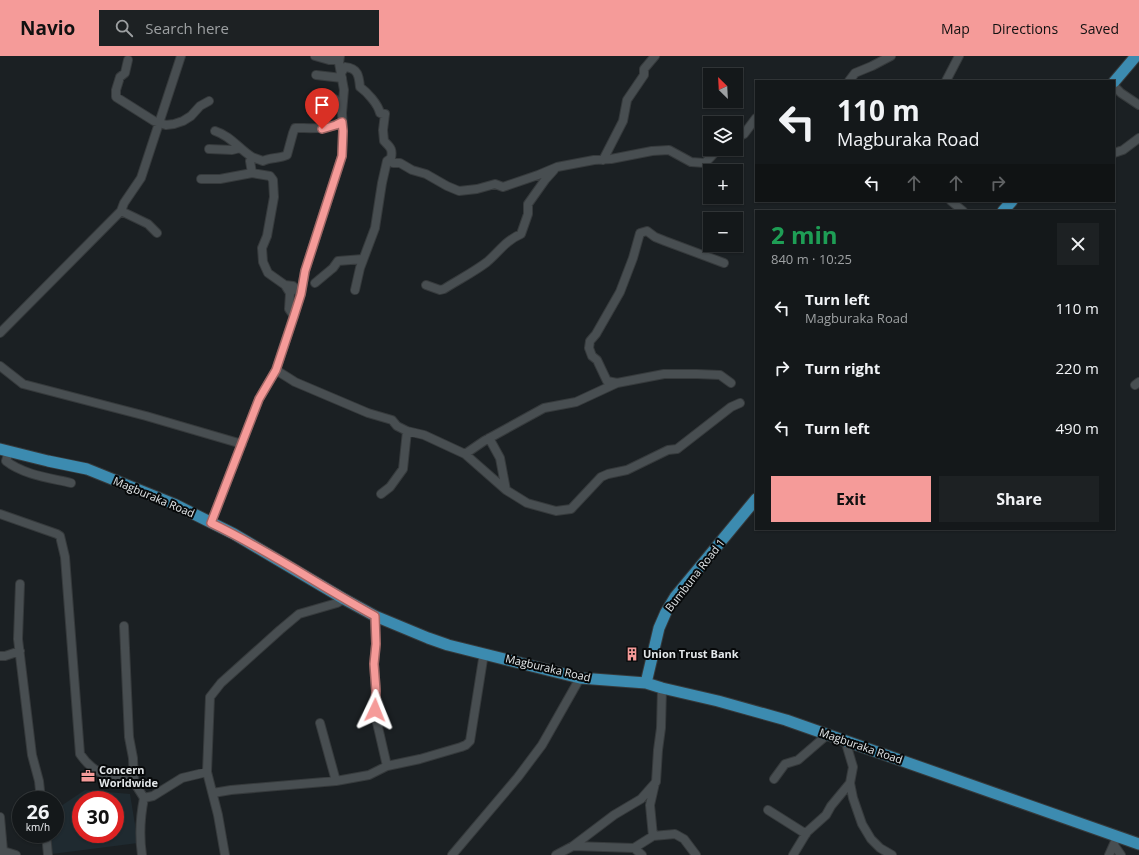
<!DOCTYPE html>
<meta charset="utf-8">
<style>
:root{--surface:#14181a;--page:#1d2123;--text:#f1f3f6;--muted:#9da0a2;--line:#333739;--accent:#f59b99}
body{margin:0;font-family:"Open Sans",sans-serif;background:var(--page);color:var(--text);height:100vh;display:flex;flex-direction:column;font-size:15px;white-space:nowrap}
*{box-sizing:border-box;margin:0}
p{font-size:13px;color:var(--muted)}
.icon{flex:none;width:22px;height:22px;fill:none;stroke:currentColor;stroke-width:2;stroke-linecap:round;stroke-linejoin:round}
.map{position:relative;flex:1;overflow:hidden}
.details{position:absolute;left:755px;top:154px;width:360px;height:320px;display:flex;flex-direction:column;background:var(--surface);border-radius:0px;box-shadow:0 1px 3px #0004,0 0 0 1px var(--line)}
.details>*{flex:none}
.hud{position:absolute;left:755px;top:24px;width:360px;height:122px;border-radius:0px;box-shadow:0 1px 3px #0004,0 0 0 1px var(--line);background:#14181a;color:var(--text);overflow:hidden}
.needle{width:26px;rotate:336deg}
.controls{position:absolute;left:703px;top:12px;display:grid;gap:8px}
.controls a{display:grid;place-items:center;width:40px;height:40px;border-radius:0px;background:var(--surface);box-shadow:0 1px 3px #0004,0 0 0 1px var(--line);font-size:20px}
.speed{position:absolute;left:12px;top:735px;display:flex;gap:8px;font-size:20px;font-weight:700;text-align:center}
.speed>*{display:grid;place-content:center;width:52px;height:52px;border-radius:50%;background:var(--surface);box-shadow:0 1px 3px #0004,0 0 0 1px var(--line);line-height:1}
.speed small{font-size:10px;font-weight:400}
.speed .limit{border:6px solid #d22;background:#fff;color:#111}
.pin{position:absolute;display:grid;place-items:center;width:34px;height:34px;color:#fff;margin:-41px -17px;border-radius:50% 50% 50% 0;rotate:-45deg;box-shadow:0 0 4px #0007}
.pin .icon{rotate:45deg}
.me{position:absolute;width:44px;margin:-22px;rotate:2deg;stroke-linejoin:round;filter:drop-shadow(0 0 3px #0008)}
.turn{display:flex;align-items:center;gap:14px;height:84px;padding:0 16px;font-size:18px}
.turn .icon{width:52px;height:52px;stroke-width:2.5}
.turn b{display:block;font-size:28px;line-height:34px}
.lanes{display:flex;align-items:center;height:38px;padding:0 16px;background:#0003;justify-content:center;gap:20px;direction:ltr}
.lanes .off{opacity:.35}
.round{display:grid;place-items:center;flex:none;width:42px;height:42px;border-radius:0px;background:var(--page)}
.summary{display:flex;align-items:center;justify-content:space-between;height:68px;padding:0 16px}
h1{font-size:24px;font-weight:700;line-height:30px;color:#1e9e55}
.action{display:flex;gap:8px;margin-top:auto;padding:8px 16px}
.action a{flex:1;height:46px;border-radius:0px;background:var(--accent);color:#111;font-size:16px;font-weight:700;line-height:46px;text-align:center}
.action a+a{background:var(--page);color:var(--text)}
ul{padding:0;list-style:none}
li{display:flex;align-items:center;gap:12px;height:60px;padding:0 16px}
li div{flex:1}
li b{display:block;font-size:15px}
li em{font-style:normal}
header{display:flex;align-items:center;gap:24px;box-sizing:border-box;height:56px;padding:0 20px;background:var(--accent);color:#111}
header strong{font-size:19px}
nav{display:flex;gap:22px;margin-inline-start:auto;font-size:14px}
.search{width:280px;height:36px;background:var(--page);display:flex;align-items:center;gap:10px;box-sizing:border-box;padding:0 14px;border-radius:0px;color:var(--muted);font-size:15px}
.map>svg:first-child{display:block}
.built{fill:#1f2a30;fill-rule:evenodd}
.lines{fill:none;stroke-linecap:round;stroke-linejoin:round}
.minor-casing{stroke:#363a3c;stroke-width:10}
.major-casing{stroke:#363a3c;stroke-width:13}
.minor{stroke:#484e51;stroke-width:8}
.major{stroke:#3c8bb0;stroke-width:11}
.route-casing{stroke:#9f6563;stroke-width:10}
.route{stroke:#f59b99;stroke-width:7}
.labels{text-anchor:middle;stroke-width:4;stroke-linejoin:round;paint-order:stroke}
.street-label{font-size:11px;fill:#e2e6e8;stroke:#07090a}
.poi-label{font-size:11px;font-weight:bold;fill:#e2e6e8;stroke:#07090a;text-anchor:start}
</style>
<header>
<strong>Navio</strong>
<div class="search"><svg class="icon" aria-label="search" viewBox="0 0 24 24"><circle cx="10" cy="10" r="6"/><path d="M15 15l6 6"/></svg>Search here</div>
<nav><a>Map</a><a>Directions</a><a>Saved</a></nav>
</header>
<div class="map">
<svg width="1139" height="799" viewBox="0 0 1139 799">
<rect width="100%" height="100%" fill="#1b2023"/>
<path class="built" d="M85 734 130 738 138 787 52 798 49 778H55V754ZM81 744H115V778H81Z"/>
<g class="lines">
<g class="minor-casing">
<path id="minor" d="M315 0 329 4H339
M128 4 125 17 120 21 116 34V41L154 65 166 69 174 68 183 65 191 60 200 50 209 45
M341 17 345 11C358 12 359 20 360 31 367 36 378 48 380 57L385 58 383 74 384 85C390 91 393 93 391 102L387 105 382 127 375 172 360 212 355 234
M316 19 342 22
M849 25 855 17 872 10 891 0
M946 25 959 0
M1114 30 1121 37 1139 49
M328 39 336 44 342 56
M736 82 744 78 756 62
M209 93 232 94 240 92
M1114 97 1123 94 1139 82
M252 101 263 105C271 101 279 103 287 99L293 77 295 72C312 72 327 74 342 66
M390 103 393 107H400L412 114 426 118 447 130 459 135 477 133 495 128 503 131 538 119 557 111 594 104 611 103 652 95 669 94 691 106 705 107 718 93
M603 104 623 65 627 44 644 19V13L655 0
M252 117 270 120 273 124 274 141 267 180 262 192 263 206 268 217 285 229 293 230 296 234 301 238
M201 123H220L252 117 250 105 252 101C239 93 231 80 215 75
M951 145 963 155
M121 155 148 168 157 177
M315 227 333 212 338 205 363 203
M285 229 290 237 289 253 294 260
M426 229 440 234 444 233C458 224 474 216 487 206 499 196 505 185 521 178L528 158V148L545 124 554 114
M0 277 121 155 124 147 141 122 181 0
M0 310 23 328 146 360 242 388
M276 314 295 326 368 357 392 364 397 370 407 375 424 379 465 398 484 385 544 352 576 346 617 327 664 318H697L720 319 731 327
M617 327 607 325 597 304 592 300 589 292 590 285 596 278 620 236 633 202 640 177 647 175 655 181 665 185 724 207
M1135 329 1139 326
M489 382 500 402 506 434 527 447 556 455 571 453 601 421 608 418 627 414 668 394 677 393 731 351 740 347
M9 395 6 405C24 419 50 422 71 427
M465 398 506 434
M381 438 390 431 403 413 407 375
M0 458 57 478 60 480 65 501 80 698C95 720 110 720 134 726
M211 467 259 343 276 314 301 238 305 215 342 100 343 75 342 57 344 34 339 7 340 0
M20 528 18 583 32 699 39 725 41 744
M124 570 129 681 133 702 134 726 144 742C140 762 139 779 142 799
M0 600H5L20 595
M320 667 336 725
M845 684 853 711 850 727 853 742 862 768 871 783 880 792 892 799
M387 710 420 703 461 691 466 689 470 685 484 597
M774 723 785 708 798 704 827 679
M213 737 231 734 336 725 369 719 387 710 375 658 376 635 374 608 376 588 375 560
M144 742 153 740 182 722 207 716
M768 754 806 778
M0 761 3 795
M46 778 48 799
M653 780 650 749 655 727
M1114 789 1121 799
M573 790 634 792 642 799
M634 792 653 780 675 778 684 783 696 799
M0 796 3 795 16 799
M225 799 218 759 207 716 210 641 221 627 280 574 299 558 337 547 344 543
M452 799 518 721 542 689 580 622
M556 799 573 790 614 759 641 743 656 726 658 694 661 672 662 632
M793 799 807 776 826 759 831 750 850 727
M1109 799 1117 781"/>
</g>
<g class="major-casing">
<path id="major" d="M1114 26 1136 0
M1003 155 1012 145
M0 393 48 405 87 413 174 448 234 478 344 543 375 560 428 582 448 589 580 622 646 627 662 632 718 645 786 664 1139 788
M646 627 659 572 666 556 675 541 756 443"/>
</g>
<use href="#minor" class="minor"/>
<use href="#major" class="major"/>
</g>
<g class="lines">
<g class="route-casing">
<path id="route" d="M322 73 336 69 342 66 343 75 342 100 305 215 301 238 294 260 276 314 259 343 211 467C268 494 320 530 375 560L376 588 374 608 376 635 375 654"/>
</g>
<use href="#route" class="route"/>
</g>
<defs>
<g id="building-bare" transform="scale(1.08)"><path d="M-4-6H4V6H1V3H-1V6H-4ZM-2.5-4.3h1.7v1.8h-1.7ZM.8-4.3h1.7v1.8H.8ZM-2.5-1h1.7V.8h-1.7ZM.8-1h1.7V.8H.8Z" fill="#f59b99" stroke="#07090a" stroke-width="2.5" paint-order="stroke"/></g>
<g id="office-bare" transform="scale(1.08)"><path d="M-6-3h4V-5.5h4V-3h4V5H-6ZM-1-4.5V-3h2v-1.5ZM-6 0V1H6V0Z" fill="#f59b99" stroke="#07090a" stroke-width="2.5" paint-order="stroke"/></g>
</defs>
<g fill-rule="evenodd">
<use href="#building-bare" x="632" y="598"/>
<use href="#office-bare" x="88" y="720"/>
</g>
<g class="labels">
<g class="street-label">
<text transform="translate(154 441) rotate(23)" y="4">Magburaka Road</text>
<text transform="translate(695 519) rotate(-52)" y="4">Bumbuna Road 1</text>
<text transform="translate(548 612) rotate(13)" y="4">Magburaka Road</text>
<text transform="translate(861 690) rotate(19)" y="4">Magburaka Road</text>
</g>
<g class="poi-label">
<text x="643" y="602">Union Trust Bank</text>
<text x="99" y="718">Concern<tspan x="99" dy="13">Worldwide</tspan></text>
</g>
</g>
</svg>
<div class="controls">
<a><svg class="needle" viewBox="-14 -14 28 28"><path d="M0-13l5 13h-10z" fill="#e53935"/><path d="M0 13l5-13h-10z" fill="#9da0a2"/></svg></a>
<a><svg class="icon" aria-label="layers" viewBox="0 0 24 24"><path d="M12 4l9 5-9 5-9-5zM3 14l9 5 9-5"/></svg></a>
<a>+</a>
<a>−</a>
</div>
<div class="speed"><div>26<small>km/h</small></div><div class="limit">30</div></div>
<div class="pin" style="left:322px;top:73px;background:#d93025"><svg class="icon" aria-label="arrive" viewBox="0 0 24 24"><path d="M6 21V4h12l-3 4 3 4H6"/></svg></div>
<svg class="me" style="left:375px;top:654px" viewBox="-20 -20 40 40"><path d="M0-17L14 15 0 8-14 15z" fill="#f59b99" stroke="#fff" stroke-width="4"/></svg>
<div class="hud">
<div class="turn"><svg class="icon" aria-label="left" viewBox="0 0 24 24"><path d="M17 20v-9H6M10 6l-5 5 5 5"/></svg><div><b>110 m</b>Magburaka Road</div></div>
<div class="lanes"><svg class="icon" aria-label="left" viewBox="0 0 24 24"><path d="M17 20v-9H6M10 6l-5 5 5 5"/></svg><svg class="icon off" aria-label="ahead" viewBox="0 0 24 24"><path d="M12 20V5M6 11l6-6 6 6"/></svg><svg class="icon off" aria-label="ahead" viewBox="0 0 24 24"><path d="M12 20V5M6 11l6-6 6 6"/></svg><svg class="icon off" aria-label="right" viewBox="0 0 24 24"><path d="M7 20v-9h11M14 6l5 5-5 5"/></svg></div>
</div>
<section class="details">
<div class="summary"><div><h1>2 min</h1><p>840 m · 10:25</p></div><a class="round"><svg class="icon" aria-label="close" viewBox="0 0 24 24"><path d="M6 6l12 12M18 6L6 18"/></svg></a></div>
<ul>
<li><svg class="icon" aria-label="left" viewBox="0 0 24 24"><path d="M17 20v-9H6M10 6l-5 5 5 5"/></svg><div><b>Turn left</b><p>Magburaka Road</p></div><em>110 m</em></li>
<li><svg class="icon" aria-label="right" viewBox="0 0 24 24"><path d="M7 20v-9h11M14 6l5 5-5 5"/></svg><div><b>Turn right</b></div><em>220 m</em></li>
<li><svg class="icon" aria-label="left" viewBox="0 0 24 24"><path d="M17 20v-9H6M10 6l-5 5 5 5"/></svg><div><b>Turn left</b></div><em>490 m</em></li>
</ul>
<div class="action"><a>Exit</a><a>Share</a></div>
</section>
</div>
